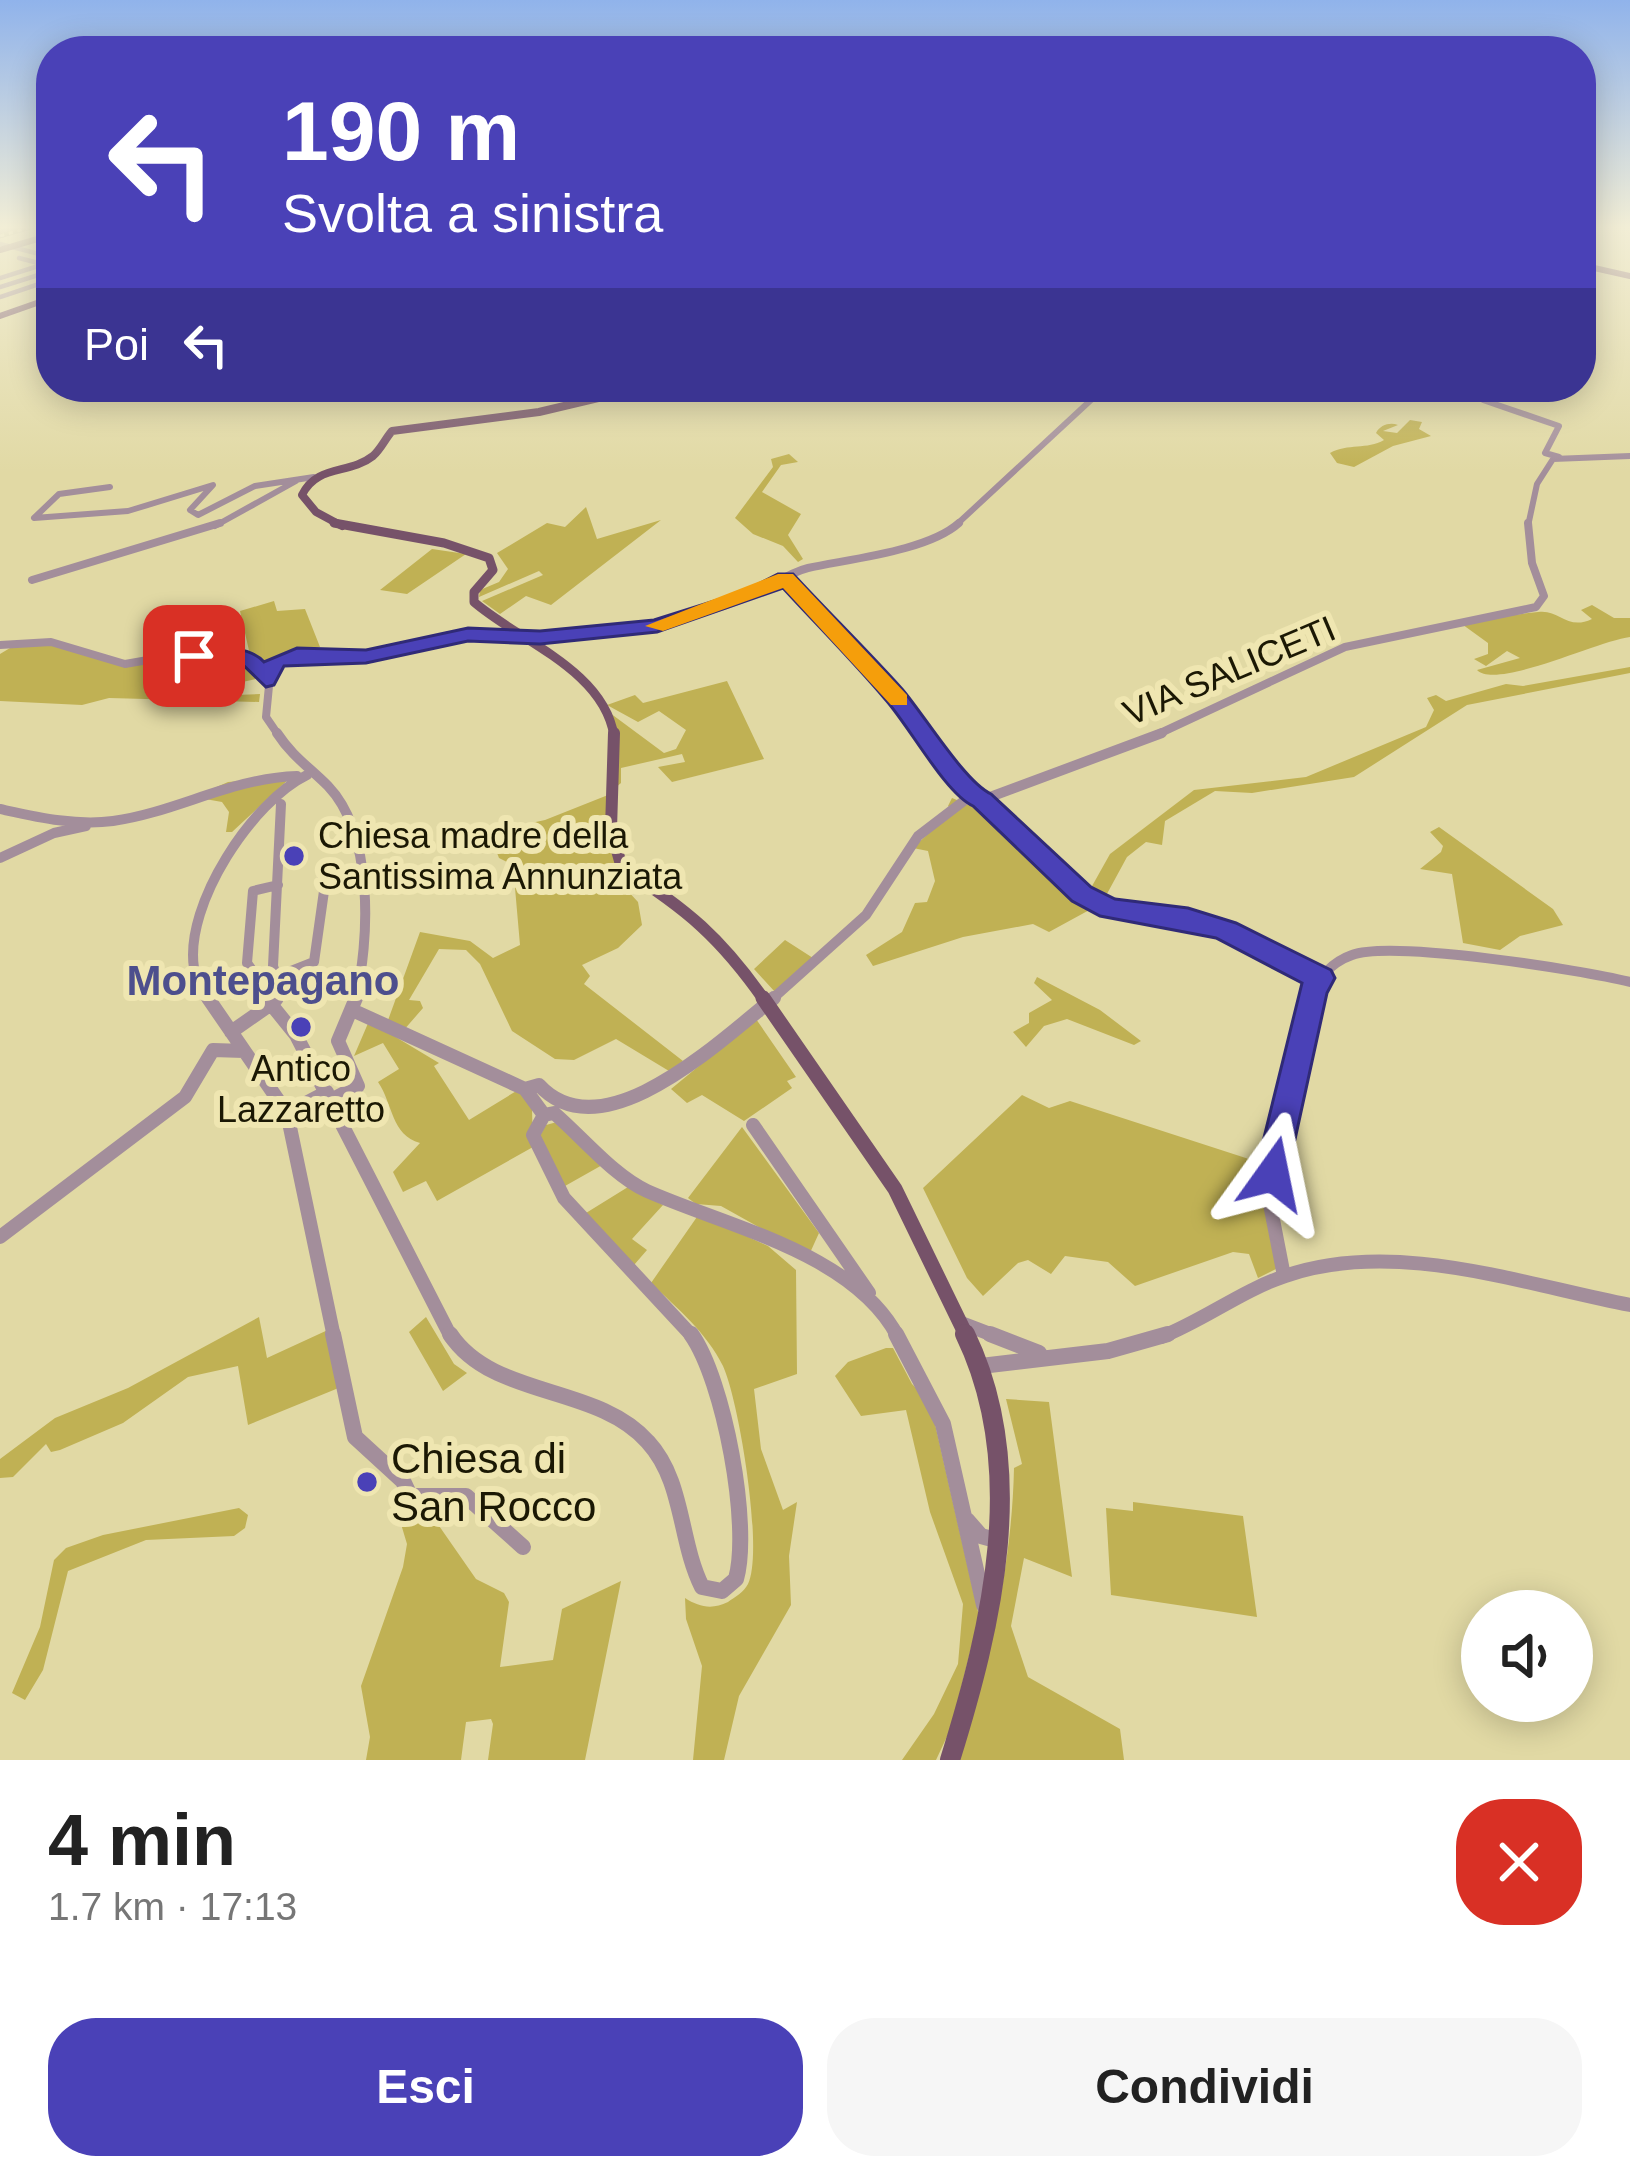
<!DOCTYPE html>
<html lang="it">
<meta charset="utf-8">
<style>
:root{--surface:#fff;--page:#f6f6f6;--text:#222;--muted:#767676;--accent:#4a41b7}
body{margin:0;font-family:Helvetica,sans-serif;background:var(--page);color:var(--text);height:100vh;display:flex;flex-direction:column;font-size:45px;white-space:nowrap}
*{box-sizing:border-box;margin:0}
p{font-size:39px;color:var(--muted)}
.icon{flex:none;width:66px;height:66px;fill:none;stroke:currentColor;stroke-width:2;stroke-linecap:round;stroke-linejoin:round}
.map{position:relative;height:1760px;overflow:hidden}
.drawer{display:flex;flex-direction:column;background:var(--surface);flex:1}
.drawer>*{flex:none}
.guide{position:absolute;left:36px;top:36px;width:1560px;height:366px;border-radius:48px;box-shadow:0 6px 30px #0003;background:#4a41b7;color:#fff;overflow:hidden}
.controls{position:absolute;left:1461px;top:1590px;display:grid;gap:24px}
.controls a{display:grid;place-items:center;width:132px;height:132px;border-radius:50%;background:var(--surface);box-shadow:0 6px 30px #0003;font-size:60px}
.pin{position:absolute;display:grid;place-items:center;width:102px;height:102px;color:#fff;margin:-51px;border-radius:24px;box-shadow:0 6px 18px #0006}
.me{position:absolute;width:132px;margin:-66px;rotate:12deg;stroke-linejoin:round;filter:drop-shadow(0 0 9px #0008)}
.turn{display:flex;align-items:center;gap:42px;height:252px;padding:0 48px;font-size:54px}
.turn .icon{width:156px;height:156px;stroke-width:2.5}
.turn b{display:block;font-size:84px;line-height:102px}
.then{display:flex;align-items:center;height:114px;padding:0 48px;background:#0003;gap:24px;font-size:45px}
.round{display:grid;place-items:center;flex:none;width:126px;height:126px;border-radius:48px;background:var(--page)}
.headline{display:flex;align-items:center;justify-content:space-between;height:204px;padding:0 48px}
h1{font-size:72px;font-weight:700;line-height:90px}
.action{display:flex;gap:24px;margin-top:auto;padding:24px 48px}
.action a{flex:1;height:138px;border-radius:48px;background:var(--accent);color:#fff;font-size:48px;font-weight:700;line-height:138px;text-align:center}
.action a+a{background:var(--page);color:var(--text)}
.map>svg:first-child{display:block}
.green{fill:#c0b154}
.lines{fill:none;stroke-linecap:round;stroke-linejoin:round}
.minor-far5{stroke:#a38e9b;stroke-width:4.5}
.minor-far4{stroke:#a38e9b;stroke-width:6}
.minor-far3{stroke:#a38e9b;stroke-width:8}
.minor-far2{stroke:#a38e9b;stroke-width:10}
.minor-far1{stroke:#a38e9b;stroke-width:14}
.minor{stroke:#a38e9b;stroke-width:16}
.major-far5{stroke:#765269;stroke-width:6}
.major-far4{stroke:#765269;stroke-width:8}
.major-far3{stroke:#765269;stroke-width:9}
.major-far2{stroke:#765269;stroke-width:12}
.major-far1{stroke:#765269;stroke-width:15}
.major{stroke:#765269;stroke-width:20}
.rail-casing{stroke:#7d7853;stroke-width:4.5}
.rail{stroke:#efe6b1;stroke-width:3;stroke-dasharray:4.5;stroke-linecap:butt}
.route{fill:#4a41b7;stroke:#302a77;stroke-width:3}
.slow{fill:#f59e0b}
.poi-dot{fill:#4a41b7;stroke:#efe6b1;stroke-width:4.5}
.labels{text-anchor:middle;stroke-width:12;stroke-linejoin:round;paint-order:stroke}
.street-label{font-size:36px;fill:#1b1804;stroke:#efe6b1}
.poi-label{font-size:36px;fill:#1b1804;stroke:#efe6b1;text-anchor:start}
.quarter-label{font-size:42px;font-weight:bold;fill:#4d4f8d;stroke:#efe6b1}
.near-poi-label{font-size:42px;fill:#1b1804;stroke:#efe6b1;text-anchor:start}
</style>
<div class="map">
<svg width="1630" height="1760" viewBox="0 0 1630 1760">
<rect width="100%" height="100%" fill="#e1d9a4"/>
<path class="green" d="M1410 420 1422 422 1419 429 1431 436 1393 446 1354 467 1337 463 1330 453C1348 443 1367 450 1384 440L1376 433C1380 425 1390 422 1398 425L1383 431 1397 433Z
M789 454 798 462 781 465 762 492 801 514 788 535 803 559 798 562 783 546 753 534 735 518 773 467 771 459Z
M586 507 597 539 661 520 551 605 526 596 500 614 482 601 543 575 539 571 479 597 480 590 499 582 508 569 497 553 547 523 565 527Z
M432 549 466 554 407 594 380 590Z
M274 601 277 611 305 609 320 647 279 655 263 671 256 654 250 655 240 611Z
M1592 605 1614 618H1630V637C1597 641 1497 690 1477 670L1520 658 1507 651 1486 666 1474 659 1488 654V643L1459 622C1485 618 1512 615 1538 612 1560 609 1567 631 1592 619L1581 610Z
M50 644 123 666 178 658 243 659 260 678 238 683 235 695 260 694 259 702 109 698 82 705 0 701V654L15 645Z
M1630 667V673L1467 705 1354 777 1252 793 1215 791 1165 821 1162 845 1146 842 1127 857 1102 903 1087 895 1110 854 1194 790 1306 777 1426 727 1434 710 1427 698 1436 695 1446 701 1506 684 1523 686Z
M727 681 764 759 672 782 658 767 685 762 682 754 621 768V783L615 788 610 713 664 753 676 749 686 730 659 711 638 722 607 705 635 695 643 703Z
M291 777 232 832H226L229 812 222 802 194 797 228 782Z
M608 795 606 829 636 884 626 889 638 902 642 925 618 948 582 965 590 976 584 984 683 1061 669 1071 616 1039 574 1060 555 1059 512 1031 480 964 466 950 439 949 409 1000 420 1001 423 1008 403 1031 387 1023 420 932 470 941 493 958 520 945 513 865 499 858 489 832 545 820Z
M952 798 969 805 978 800 1093 908 1049 932 1033 924 963 937 873 966 866 955 902 932 915 903 927 902 935 881 928 851 913 848 953 810 948 806Z
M1439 827 1553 909 1563 925 1520 936 1500 950 1463 943 1452 874 1420 869 1441 852 1443 846 1430 832Z
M785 940 813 958 775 992 754 969Z
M1037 977 1100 1010 1141 1041 1134 1045 1067 1019 1044 1026 1026 1047 1013 1032 1029 1023V1013L1052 1000 1034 983Z
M756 1019 796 1077 787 1081 792 1088 744 1121 702 1095 687 1103 671 1089Z
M369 1021 439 1063 434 1066 469 1120 518 1090 532 1109 533 1147 437 1201 426 1181 403 1192 393 1172 420 1143C391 1135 393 1104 378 1082L399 1069 383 1043 354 1056Z
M1022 1095 1049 1108 1070 1101 1255 1161 1278 1268 1258 1278 1249 1254 1233 1252 1135 1286 1108 1262 1065 1256 1051 1274 1028 1260 1018 1263 983 1296 967 1278 923 1188Z
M557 1122 604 1164 565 1186 539 1137 546 1125Z
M742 1127 819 1233 809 1255 721 1206 696 1204 688 1198Z
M628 1187 663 1205 632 1239 647 1250 634 1265 586 1213Z
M699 1214 768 1246 796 1270 797 1374 754 1389 761 1449 783 1510 797 1502 789 1556 791 1605 739 1696 724 1760H693L702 1666 686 1619 685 1598C699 1607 712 1610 728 1602 735 1597 744 1592 748 1584 764 1551 739 1401 723 1366 707 1333 677 1308 651 1283Z
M259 1317 267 1358 330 1329 341 1387 248 1425 238 1366 188 1377 123 1423 60 1450 51 1452 46 1444 13 1477 0 1478V1459L55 1418 128 1388Z
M426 1317 454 1364 467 1373 443 1391 409 1332Z
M886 1348H893L912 1384 930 1402 979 1616 951 1728 936 1760H902L934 1714 958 1664 963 1604 930 1512 906 1410 861 1416 835 1376 848 1362Z
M1006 1399 1049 1402 1072 1577 1024 1558 1011 1626 1028 1677 1120 1729 1124 1760H957C989 1666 1012 1566 1014 1468L1022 1464Z
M1133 1502 1243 1516 1257 1617 1111 1595 1106 1508 1133 1511Z
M239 1508 248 1515 245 1528 234 1536 146 1540 68 1571 43 1670 25 1700 12 1693 40 1627 54 1560 66 1548 103 1535Z
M428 1510 476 1579 504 1593 509 1602 500 1667 553 1660 562 1609 621 1581 585 1760H488L493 1724 491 1719 466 1722 461 1760H366L370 1737 361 1686 403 1567 407 1544 401 1524Z"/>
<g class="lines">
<path class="minor-far5" d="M44 229 51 230
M0 232 16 227
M0 244 51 257
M19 258 42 264
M0 278 51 262
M0 287 51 271
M0 297 51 280"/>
<path class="minor-far4" d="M1478 387 1483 400 1559 426 1545 453 1559 457
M622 391 659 387
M110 487 59 494 34 518 128 511 213 485 190 510 198 515 255 486 314 477
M215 526 296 481
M955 526 1105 387
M1528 526 1537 484 1553 459 1630 456"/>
<path class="minor-far3" d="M785 579 927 736
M32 580 220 523
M522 635C602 634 675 627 750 596 770 588 787 573 808 568 849 559 928 551 959 523
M0 645 51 642 125 664 171 656 248 657 266 680
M279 736 266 717 271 665C304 651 331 659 366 656 414 652 460 635 509 633
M1154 736 1345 647 1536 607 1544 596 1532 563 1528 523"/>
<path class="minor-far2" d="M277 733C292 756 309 767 328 786 374 834 370 941 355 1001
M925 733 963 791 982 800 1094 903 1226 930 1320 978
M982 800 1162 733
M0 809C37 817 75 826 113 821 177 812 231 778 297 776
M0 858 54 833 86 826
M257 977 247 963 253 891 278 885
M210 1001C204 991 196 979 194 968 184 904 253 801 307 775
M269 1001 255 984 261 975 276 977 314 962 325 884 321 872
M275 1001 281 992 273 966 281 804
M770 1001 866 915 918 836 969 797
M1309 1001C1317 980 1329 963 1352 955 1392 940 1582 970 1630 982"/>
<path class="minor-far1" d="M208 998 287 1113 334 1337
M266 998 296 1035 451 1337
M274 1002 277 998
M352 1010 525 1089 544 1115 554 1113C582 1137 614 1176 647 1191 728 1227 854 1253 898 1337
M231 1032 274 1002
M525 1089 539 1085C603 1155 723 1038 774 998
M331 1100 358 1086 338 1041 356 998
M287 1113 327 1092
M544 1115 533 1135 564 1198 693 1337
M753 1125 869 1293
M0 1237 185 1097 213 1050 244 1051
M1284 1276 1269 1199 1310 998
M964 1324 998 1337
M1161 1337C1204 1320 1241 1291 1285 1276 1395 1238 1521 1284 1630 1305"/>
<path class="minor" d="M333 1334 355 1437 403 1481 418 1513
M450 1334C493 1399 597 1384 648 1442 684 1481 679 1541 702 1587L722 1591 736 1579C751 1526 724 1380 691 1334
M896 1334 943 1424 984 1605
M990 1334 1039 1353
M981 1366 1108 1351 1168 1334
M415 1496H466L523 1547
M967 1520 981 1536 999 1541"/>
<path class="major-far5" d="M0 250 51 235
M1581 265 1630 276
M0 316 51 298"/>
<path class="major-far4" d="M342 526 316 512 302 495C317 464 349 475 373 456 381 449 385 439 392 431L539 412 615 394 623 387"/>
<path class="major-far3" d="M334 523 444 543 489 558 493 570 474 592V602C519 641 604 670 614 736"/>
<path class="major-far2" d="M614 733 611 829 622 868C687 909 721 938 765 1001"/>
<path class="major-far1" d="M763 998 895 1189 967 1337"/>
<path class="major" d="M950 1760C992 1625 1030 1468 965 1334"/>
<g class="rail-casing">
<path id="rail" d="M0 236 31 227"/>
</g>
<use href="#rail" class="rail"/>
</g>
<linearGradient id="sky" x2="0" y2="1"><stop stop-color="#90b3eb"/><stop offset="0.48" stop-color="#f2eed6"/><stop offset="1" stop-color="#f2eed6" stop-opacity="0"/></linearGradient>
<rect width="1630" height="473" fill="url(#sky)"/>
<path class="route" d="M778 574H793C829 613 867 650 902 689 925 716 965 782 991 794L1091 887 1115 899 1188 908 1236 923 1331 970 1335 978 1327 993 1285 1185 1273 1189 1260 1185 1255 1174 1302 983 1216 938 1100 916 1072 901 973 806C945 793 910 727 885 699 853 661 817 625 783 588L657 632 540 644 468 641 366 663 284 666 274 685 266 687 241 663 194 662 183 656C201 643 249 644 264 662L297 648 366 650 468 628 540 631 654 620 743 592Z"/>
<path class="slow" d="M778 574H793L907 695V705H891L783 588 663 631 645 626Z"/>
<g class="poi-dot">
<circle cx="294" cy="856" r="12"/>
<circle cx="301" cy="1027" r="12"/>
<circle cx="367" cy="1482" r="12"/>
</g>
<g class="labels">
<g class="street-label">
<text transform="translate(1229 670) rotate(-23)" y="13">VIA SALICETI</text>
</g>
<g class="poi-label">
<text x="318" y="848">Chiesa madre della<tspan x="318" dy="41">Santissima Annunziata</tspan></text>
<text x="301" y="1081" text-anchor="middle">Antico<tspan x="301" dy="41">Lazzaretto</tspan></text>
</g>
<g class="quarter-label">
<text x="263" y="995">Montepagano</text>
</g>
<g class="near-poi-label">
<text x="391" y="1473">Chiesa di<tspan x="391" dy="48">San Rocco</tspan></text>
</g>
</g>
</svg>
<div class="controls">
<a><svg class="icon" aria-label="sound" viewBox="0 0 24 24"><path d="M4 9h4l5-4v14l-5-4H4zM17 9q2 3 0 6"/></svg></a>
</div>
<div class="pin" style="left:194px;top:656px;background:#d93025"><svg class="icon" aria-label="arrive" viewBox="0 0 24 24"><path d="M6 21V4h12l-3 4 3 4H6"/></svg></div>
<svg class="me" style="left:1273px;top:1174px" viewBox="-20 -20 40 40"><path d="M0-17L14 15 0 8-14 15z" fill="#4a41b7" stroke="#fff" stroke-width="4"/></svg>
<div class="guide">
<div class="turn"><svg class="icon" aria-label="left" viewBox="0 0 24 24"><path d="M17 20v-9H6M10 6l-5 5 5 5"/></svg><div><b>190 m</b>Svolta a sinistra</div></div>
<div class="then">Poi<svg class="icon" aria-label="left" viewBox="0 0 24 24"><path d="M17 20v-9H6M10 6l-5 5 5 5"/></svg></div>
</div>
</div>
<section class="drawer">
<div class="headline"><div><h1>4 min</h1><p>1.7 km · 17:13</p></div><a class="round" style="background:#d93025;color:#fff"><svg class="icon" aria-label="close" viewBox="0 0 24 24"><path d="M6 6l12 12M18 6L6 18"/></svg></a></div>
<div class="action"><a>Esci</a><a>Condividi</a></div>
</section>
